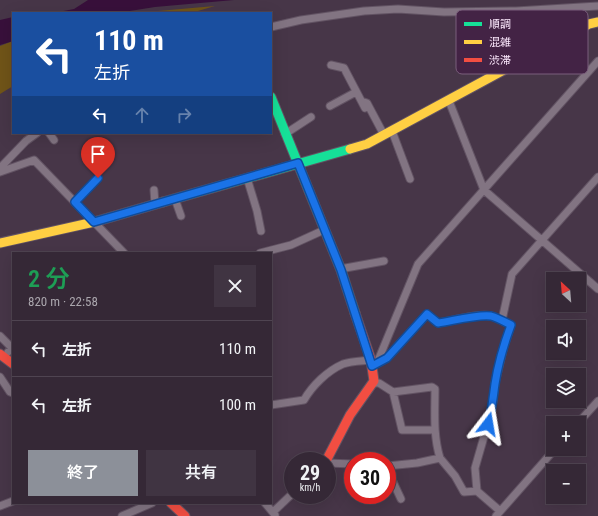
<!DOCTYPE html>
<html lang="ja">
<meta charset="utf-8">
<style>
:root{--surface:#352836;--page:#403442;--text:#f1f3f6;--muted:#aaa6ad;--line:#4f4451;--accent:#8c9099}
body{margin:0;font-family:"Roboto Condensed","Noto Sans JP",sans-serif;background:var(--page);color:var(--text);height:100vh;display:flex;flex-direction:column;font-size:15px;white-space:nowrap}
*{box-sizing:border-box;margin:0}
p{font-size:13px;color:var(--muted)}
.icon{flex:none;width:22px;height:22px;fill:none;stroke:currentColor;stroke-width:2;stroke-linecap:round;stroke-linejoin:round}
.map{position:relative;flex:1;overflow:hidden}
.sheet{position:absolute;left:12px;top:252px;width:260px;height:252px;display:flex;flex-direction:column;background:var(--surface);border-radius:0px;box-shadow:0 4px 16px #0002,0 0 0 1px var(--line)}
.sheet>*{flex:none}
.guide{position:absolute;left:12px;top:12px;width:260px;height:122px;border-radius:0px;box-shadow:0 4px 16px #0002,0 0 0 1px var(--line);background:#1a4fa0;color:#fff;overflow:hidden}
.needle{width:26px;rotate:334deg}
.buttons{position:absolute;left:546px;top:272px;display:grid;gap:8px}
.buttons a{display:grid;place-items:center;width:40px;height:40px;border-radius:0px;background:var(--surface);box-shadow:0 4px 16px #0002,0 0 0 1px var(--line);font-size:20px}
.speed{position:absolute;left:284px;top:452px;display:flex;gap:8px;font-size:20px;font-weight:700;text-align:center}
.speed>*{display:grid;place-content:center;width:52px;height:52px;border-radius:50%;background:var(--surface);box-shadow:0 4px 16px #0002,0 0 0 1px var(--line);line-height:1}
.speed small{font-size:10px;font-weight:400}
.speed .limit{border:6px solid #d22;background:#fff;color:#111}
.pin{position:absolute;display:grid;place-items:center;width:34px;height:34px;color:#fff;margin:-41px -17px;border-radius:50% 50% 50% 0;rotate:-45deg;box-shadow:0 0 4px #0007}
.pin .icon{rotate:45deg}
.me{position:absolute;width:44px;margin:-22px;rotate:14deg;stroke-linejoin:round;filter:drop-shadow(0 0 3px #0008)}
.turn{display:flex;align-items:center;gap:14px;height:84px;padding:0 16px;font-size:18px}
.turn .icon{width:52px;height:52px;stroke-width:2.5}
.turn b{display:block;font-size:28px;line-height:34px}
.lanes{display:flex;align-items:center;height:38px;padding:0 16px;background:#0003;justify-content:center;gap:20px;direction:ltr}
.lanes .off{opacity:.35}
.round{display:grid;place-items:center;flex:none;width:42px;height:42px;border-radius:0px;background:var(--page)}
.headline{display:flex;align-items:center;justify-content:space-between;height:68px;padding:0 16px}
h1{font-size:24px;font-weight:600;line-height:30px;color:#1e9e55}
.primary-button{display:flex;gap:8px;margin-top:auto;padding:8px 16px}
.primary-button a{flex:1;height:46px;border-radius:0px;background:var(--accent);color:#fff;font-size:16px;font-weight:600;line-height:46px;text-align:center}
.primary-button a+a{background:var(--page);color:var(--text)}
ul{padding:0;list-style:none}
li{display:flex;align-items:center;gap:12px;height:56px;padding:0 16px;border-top:1px solid var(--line)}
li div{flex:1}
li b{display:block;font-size:15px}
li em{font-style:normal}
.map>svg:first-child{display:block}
.green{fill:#705418}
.water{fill:#38103b}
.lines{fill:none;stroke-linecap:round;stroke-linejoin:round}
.street-casing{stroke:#625363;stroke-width:9}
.fast-casing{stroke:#625363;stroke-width:11}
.slow-casing{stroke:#625363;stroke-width:11}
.jam-casing{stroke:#625363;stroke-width:11}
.street{stroke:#827482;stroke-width:7}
.fast{stroke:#16e098;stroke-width:9}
.slow{stroke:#ffcf43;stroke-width:9}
.jam{stroke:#f24e42;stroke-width:9}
.route-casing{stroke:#114b97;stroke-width:10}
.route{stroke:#1a73e8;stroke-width:7}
.key{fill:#432345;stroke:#7a5e7c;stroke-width:1}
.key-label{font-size:11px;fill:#fce8fd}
</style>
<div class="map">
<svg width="598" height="516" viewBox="0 0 598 516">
<rect width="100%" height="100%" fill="#473648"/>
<path class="green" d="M215 6 191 13H135Z
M13 41V86L0 94V46Z"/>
<path class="water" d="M88 0H234L155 7 117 13H53L74 9Z
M13 17V41L0 45V20Z"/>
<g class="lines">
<g class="street-casing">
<path id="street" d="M271 27 301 20 364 11 398 9 444 12 516 11 598 6
M331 65 344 68 365 108
M449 101 484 190 598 289
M364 102 367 103 384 135
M330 106 356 92
M392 131 410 179
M49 133 54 140
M285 134 311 117
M0 168 26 141 37 133
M0 172 34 160 124 253
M247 178 257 211 261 231
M154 190 155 204
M175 199 181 216
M75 202 98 178
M260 253 291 245 324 230
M340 269 384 261
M502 320 512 274 598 177
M0 336 12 348 8 352
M377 363 418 264 598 61
M376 364 387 358 427 314 438 323C452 321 478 313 491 316 498 318 505 322 511 325L504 346 495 383 492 409 475 468 477 491 500 511
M0 377 10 392 13 393
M373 383H379L393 392 402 430H435
M393 392 432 387 435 389C435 413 433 435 440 458
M271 405 304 400C312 386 327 371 343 364 351 361 363 361 371 360
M578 423 598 401
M327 463 353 464
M387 466 417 463 440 458 455 476 464 492 477 491
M387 469 401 499
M265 503 275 515
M0 506 13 501
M273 512 293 493
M122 516 152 503
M496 516 555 449"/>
</g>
<g class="fast-casing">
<path id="fast" d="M271 97 341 270 355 313
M163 202 350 149"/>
</g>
<g class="slow-casing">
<path id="slow" d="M350 149 367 144 589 24 598 22
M0 243 94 222 163 202"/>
</g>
<g class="jam-casing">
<path id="jam" d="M0 354 13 364
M326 461 350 415 374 381 371 360 355 313
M171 503 185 516"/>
</g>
<use href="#street" class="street"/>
<use href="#fast" class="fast"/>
<use href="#slow" class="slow"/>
<use href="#jam" class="jam"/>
</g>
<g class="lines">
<g class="route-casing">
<path id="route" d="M98 178 75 202 94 222 298 163 341 270 372 366 387 358 427 314 438 323C452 321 478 314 491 316 498 318 505 322 511 325 504 344 498 364 495 384 493 398 492 410 488 424"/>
</g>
<use href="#route" class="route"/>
</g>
<rect x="456" y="10" width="132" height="64" rx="6" class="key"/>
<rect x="464" y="22" width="18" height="4" fill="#16e098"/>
<rect x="464" y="40" width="18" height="4" fill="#ffcf43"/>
<rect x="464" y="58" width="18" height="4" fill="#f24e42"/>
<g class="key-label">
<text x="489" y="28">順調</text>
<text x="489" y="46">混雑</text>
<text x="489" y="64">渋滞</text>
</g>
</svg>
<div class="buttons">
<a><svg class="needle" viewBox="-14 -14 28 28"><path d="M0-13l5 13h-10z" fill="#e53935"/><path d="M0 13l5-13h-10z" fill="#aaa6ad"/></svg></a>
<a><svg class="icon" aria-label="sound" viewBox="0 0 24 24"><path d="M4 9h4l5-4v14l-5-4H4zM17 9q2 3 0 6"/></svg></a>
<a><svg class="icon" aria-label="layers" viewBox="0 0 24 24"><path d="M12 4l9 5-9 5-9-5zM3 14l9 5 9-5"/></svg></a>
<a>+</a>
<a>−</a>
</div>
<div class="speed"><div>29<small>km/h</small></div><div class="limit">30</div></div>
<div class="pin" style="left:98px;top:178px;background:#d93025"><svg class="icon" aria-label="arrive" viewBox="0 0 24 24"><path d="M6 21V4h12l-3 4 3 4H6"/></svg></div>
<svg class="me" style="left:488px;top:424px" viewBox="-20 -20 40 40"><path d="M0-17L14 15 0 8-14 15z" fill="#1a73e8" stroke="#fff" stroke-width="4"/></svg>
<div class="guide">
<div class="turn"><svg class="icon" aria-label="left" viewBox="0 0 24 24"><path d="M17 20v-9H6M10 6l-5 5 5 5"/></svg><div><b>110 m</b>左折</div></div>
<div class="lanes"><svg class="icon" aria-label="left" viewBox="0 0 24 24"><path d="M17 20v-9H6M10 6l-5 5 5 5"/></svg><svg class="icon off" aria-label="ahead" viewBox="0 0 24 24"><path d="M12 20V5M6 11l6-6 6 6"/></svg><svg class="icon off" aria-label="right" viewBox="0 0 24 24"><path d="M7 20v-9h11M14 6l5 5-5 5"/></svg></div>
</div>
<section class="sheet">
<div class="headline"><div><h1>2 分</h1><p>820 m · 22:58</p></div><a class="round"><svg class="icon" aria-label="close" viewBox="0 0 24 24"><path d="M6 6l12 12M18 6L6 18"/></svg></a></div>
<ul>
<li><svg class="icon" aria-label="left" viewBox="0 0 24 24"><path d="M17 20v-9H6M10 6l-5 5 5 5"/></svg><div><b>左折</b></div><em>110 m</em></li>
<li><svg class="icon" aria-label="left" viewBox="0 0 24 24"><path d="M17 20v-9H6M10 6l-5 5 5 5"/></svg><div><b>左折</b></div><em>100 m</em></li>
</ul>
<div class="primary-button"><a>終了</a><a>共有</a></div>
</section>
</div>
